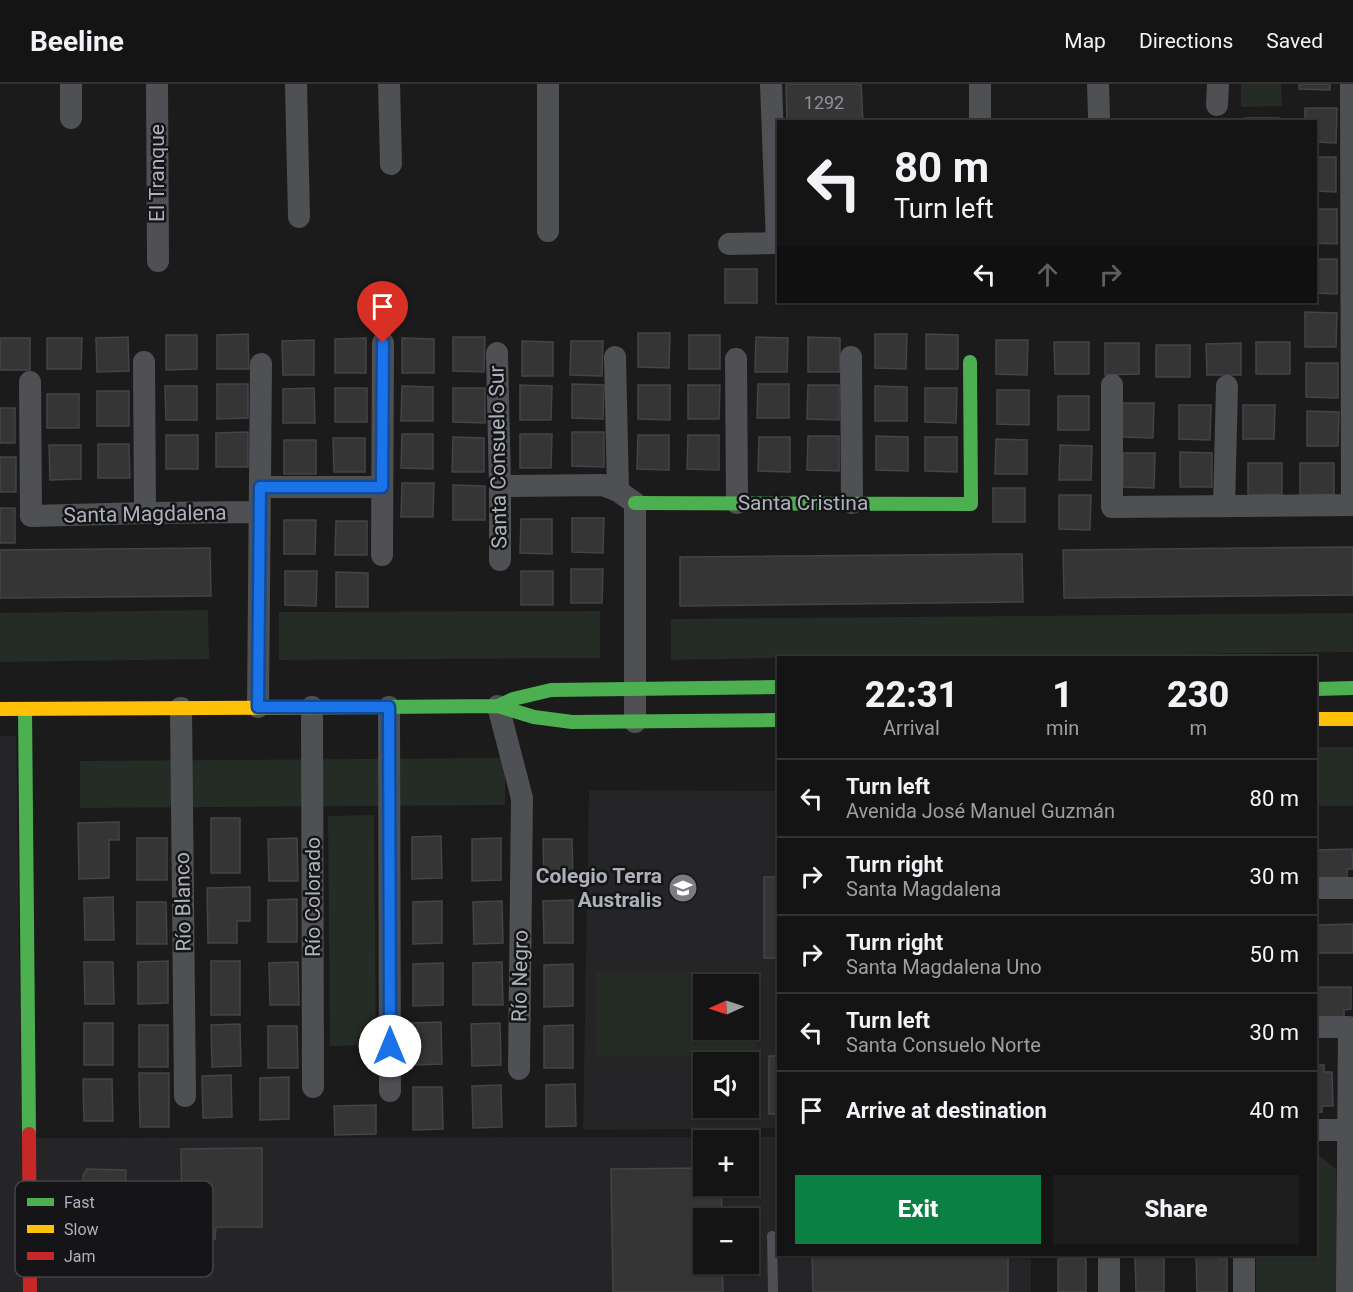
<!DOCTYPE html>
<meta charset="utf-8">
<style>
:root{--surface:#141414;--page:#1d1d1d;--text:#f1f3f6;--muted:#9d9ea0;--line:#333334;--accent:#0b8043}
body{margin:0;font-family:Roboto,sans-serif;background:var(--page);color:var(--text);height:100vh;display:flex;flex-direction:column;font-size:22px;white-space:nowrap}
*{box-sizing:border-box;margin:0}
p{font-size:20px;color:var(--muted)}
.icon{flex:none;width:33px;height:33px;fill:none;stroke:currentColor;stroke-width:2;stroke-linecap:round;stroke-linejoin:round}
.map{position:relative;flex:1;overflow:hidden}
.panel{position:absolute;left:777px;top:572px;width:540px;height:600px;display:flex;flex-direction:column;background:var(--surface);border-radius:0px;box-shadow:0 2px 4px #0004,0 0 0 2px var(--line)}
.panel>*{flex:none}
.hud{position:absolute;left:777px;top:36px;width:540px;height:183px;border-radius:0px;box-shadow:0 2px 4px #0004,0 0 0 2px var(--line);background:#141414;color:var(--text);overflow:hidden}
.needle{width:39px;rotate:267deg}
.controls{position:absolute;left:693px;top:890px;display:grid;gap:12px}
.controls a{display:grid;place-items:center;width:66px;height:66px;border-radius:0px;background:var(--surface);box-shadow:0 2px 4px #0004,0 0 0 2px var(--line);font-size:30px}
.pin{position:absolute;display:grid;place-items:center;width:51px;height:51px;color:#fff;margin:-62px -26px;border-radius:50% 50% 50% 0;rotate:-45deg;box-shadow:0 0 6px #0007}
.pin .icon{rotate:45deg}
.me{position:absolute;width:66px;margin:-33px;rotate:0deg;stroke-linejoin:round;filter:drop-shadow(0 0 4px #0008)}
.turn{display:flex;align-items:center;gap:21px;height:126px;padding:0 18px;font-size:27px}
.turn .icon{width:78px;height:78px;stroke-width:2.5}
.turn b{display:block;font-size:42px;line-height:51px}
.lanes{display:flex;align-items:center;height:57px;padding:0 18px;background:#0003;justify-content:center;gap:30px;direction:ltr}
.lanes .off{opacity:.35}
.eta{display:flex;justify-content:space-evenly;align-items:center;height:102px;text-align:center}
.eta b{font-size:36px;font-weight:800;line-height:42px}
.button{display:flex;gap:12px;margin-top:auto;padding:12px 18px}
.button a{flex:1;height:69px;border-radius:0px;background:var(--accent);color:#fff;font-size:24px;font-weight:800;line-height:69px;text-align:center}
.button a+a{background:var(--page);color:var(--text)}
ul{padding:0;list-style:none}
li{display:flex;align-items:center;gap:18px;height:78px;padding:0 18px;border-top:2px solid var(--line)}
li div{flex:1}
li b{display:block;font-size:22px}
li em{font-style:normal}
header{display:flex;align-items:center;gap:36px;box-sizing:border-box;height:84px;padding:0 30px;background:var(--surface);border-bottom:2px solid var(--line)}
header strong{font-size:28px}
nav{display:flex;gap:33px;margin-inline-start:auto;font-size:21px}
.map>svg:first-child{display:block}
.built{fill:#252527;fill-rule:evenodd}
.green{fill:#252b25;fill-rule:evenodd}
.building{fill:#353536;stroke:#434447;stroke-width:1.5}
.lines{fill:none;stroke-linecap:round;stroke-linejoin:round}
.lane{stroke:#4f5053;stroke-width:10}
.street{stroke:#4f5053;stroke-width:22}
.fast{stroke:#4caf50;stroke-width:14}
.slow{stroke:#ffc107;stroke-width:14}
.jam{stroke:#c62828;stroke-width:14}
.route-casing{stroke:#114b97;stroke-width:15}
.route{stroke:#1a73e8;stroke-width:10}
.labels{text-anchor:middle;stroke-width:5;stroke-linejoin:round;paint-order:stroke}
.number-label{font-size:18px;fill:#8f9299}
.street-label{font-size:21px;fill:#adb1ba;stroke:#151517}
.poi-label{font-size:21px;font-weight:bold;fill:#adb1ba;stroke:#151517;text-anchor:end}
.key{fill:#151517;stroke:#434448;stroke-width:1.5}
.key-label{font-size:16px;fill:#adb1ba}
</style>
<header>
<strong>Beeline</strong>
<nav><a>Map</a><a>Directions</a><a>Saved</a></nav>
</header>
<div class="map">
<svg width="1353" height="1208" viewBox="0 0 1353 1208">
<rect width="100%" height="100%" fill="#1b1b1b"/>
<path class="built" d="M0 652H16L22 1054 778 1053V1170H1031V1208H0ZM704 1056H748V1101H704ZM704 1134H748V1179H704Z
M589 706 778 707V1044L583 1046ZM704 900H748V945H704ZM704 978H748V1023H704Z"/>
<path class="green" d="M1241 0H1281L1282 22 1241 23Z
M208 526 209 575 0 578V529Z
M600 527V574L279 576V528Z
M1353 529V568L916 573H778V574L671 576V535Z
M1316 663H1353V722H1316Z
M505 674V721L80 724V677Z
M374 731 376 961 330 962 328 732Z
M595 889H756V972L596 973ZM704 900H748V945H704Z
M1316 1069 1336 1085 1337 1208H1256V1170H1316Z"/>
<path class="building" d="M786 0H861L863 38H787Z
M1299 0H1330V6L1299 5Z
M1305 24H1337L1336 59 1316 58V38H1305Z
M1245 34H1279V38H1245Z
M1316 73H1336V108L1316 107Z
M1316 125H1337V160L1316 159Z
M1316 175H1337V210L1316 209Z
M725 185H757V219H725Z
M1305 228 1337 229 1336 263H1305Z
M638 249H670L669 284 638 283Z
M248 250 249 285H217V251Z
M875 250H907L906 285 875 284Z
M926 250 958 251V285H926Z
M166 251H197V285L166 286Z
M689 251H720V285H689Z
M128 253 129 287 97 288 96 254Z
M453 253H485L484 288 453 287Z
M756 253 788 254 787 288H755Z
M808 253 840 254V288H808Z
M0 254H30V286H0Z
M47 254H82L81 285H47Z
M366 254V289H335V255Z
M402 254 434 255V289H402Z
M314 256V291H283L282 257Z
M996 256H1028L1027 291 996 290Z
M522 257 553 258V292H522Z
M571 257H603L602 292 570 291Z
M1054 258H1089V290H1055Z
M1256 258H1290V290H1256Z
M1105 259H1139V290L1105 291Z
M1241 259V291H1207L1206 260Z
M1156 261H1190V293H1156Z
M1306 279H1338V314L1306 313Z
M217 300H248V334L217 335Z
M572 300 604 301 603 335 572 334Z
M758 300H789V334H757Z
M520 301 552 302 551 336H520Z
M638 301H670V336L638 335Z
M688 301H720L719 335H688Z
M808 301H839V336L807 335Z
M165 302H197V336H166Z
M402 302 433 303V337H401Z
M875 302 907 303V337H875Z
M314 304 315 339H283V305Z
M335 304H367V338H335Z
M453 304H485V339L453 338Z
M925 304H957L956 339 925 338Z
M997 306H1029V341L997 340Z
M97 307H129V342H97Z
M47 310H79V344H47Z
M1058 312H1089V346H1058Z
M1122 319H1154L1153 354 1122 353Z
M1179 321H1211L1210 356 1179 355Z
M1243 321H1275L1274 355H1243Z
M0 324H15V359H0Z
M1307 327 1339 328 1338 362H1307Z
M248 348V383H216V349Z
M572 348H604V383L572 382Z
M402 350H433V385L401 384Z
M520 350H552L551 384H520Z
M166 351H198V385H166Z
M638 351H669V386L637 385Z
M688 351H719V386L687 385Z
M808 352H839V387L807 386Z
M876 352 908 353V387L876 386Z
M453 353 484 354V388H452Z
M759 353H790V388L758 387Z
M925 353H957V388L925 387Z
M333 354H365V388H334Z
M996 355 1027 356V390H995Z
M284 356H316V390H284Z
M98 360H129L130 394H98Z
M49 361H81V395L50 396Z
M1060 361 1092 362 1091 396H1059Z
M1180 368 1212 369V403H1180Z
M1123 369H1155L1154 404 1123 403Z
M0 373H16V408H0Z
M1248 379H1282V410L1248 411Z
M1300 379H1334V411H1300Z
M402 399H434L433 433H401Z
M453 401 485 402V436H453Z
M993 404H1025V438H993Z
M1059 411H1091L1090 446 1059 445Z
M0 424H15V459H0Z
M572 434H604L603 469 572 468Z
M521 435H552V470L520 469Z
M284 436H316L315 470H284Z
M336 437H367V471H335Z
M1353 463V511L1064 514 1063 466Z
M210 464 211 512 0 514V466Z
M1022 470 1023 518 680 522V473Z
M571 485H603L602 519H571Z
M285 487H317L316 522 285 521Z
M521 487H553V521H521Z
M336 488 368 489V523H336Z
M211 734H240V789H211Z
M119 738V756H109V794L79 795 78 739Z
M441 752 442 794 412 795V753Z
M137 754H167V796H137Z
M297 754 298 797H269L268 755Z
M501 754V796L472 797V755Z
M543 755H572L573 797H544Z
M1352 765 1353 785H1347V797H1316V766Z
M764 793H778V874H764Z
M250 803V837H237V859H208L207 804Z
M113 813 114 856H85L84 814Z
M297 815V858H268V816Z
M573 816V859H544L543 817Z
M442 817V859L413 860V818Z
M502 817 503 859 474 860 473 818Z
M137 818H166L167 860H137Z
M1353 840V869H1316V841Z
M168 877V919L138 920V878Z
M211 877H240V931H211Z
M84 878H113L114 920H85Z
M298 878 299 921H270L269 879Z
M502 878 503 921H473V879Z
M443 879V921L413 922V880Z
M573 880V922L544 923V881Z
M1316 903H1351V925L1344 926V934H1316Z
M441 938 442 980 413 981 412 939Z
M84 939H113V981H84Z
M500 939 501 981 472 982 471 940Z
M240 940 241 982 212 983 211 941Z
M139 941H168V983H139Z
M573 941V984H544V942Z
M268 942H297L298 984H268Z
M769 972H778V1030H769Z
M1316 981H1324V988H1332L1333 1022H1322V1028H1316Z
M139 989H169V1043H140Z
M231 991 232 1033 203 1034 202 992Z
M289 993V1035L260 1036V994Z
M83 995H112L113 1037H84Z
M575 1000 576 1042 546 1043V1001Z
M501 1001 502 1043 473 1044 472 1002Z
M413 1003H442L443 1045 413 1046Z
M376 1021V1050L335 1051 334 1022Z
M262 1064V1143H216L215 1155H185L182 1150 181 1065Z
M704 1084V1101H721L722 1134H704V1179H722L723 1208H613L611 1085Z
M87 1085 126 1086 125 1104H159V1147H94V1128L87 1125 83 1110V1091Z
M812 1170H1008V1208H813Z
M1196 1170H1219V1175H1227V1208H1197Z
M1135 1173H1164V1208H1136Z
M1086 1174V1208H1058V1175Z"/>
<g class="lines">
<path class="lane" d="M772 1152 773 1208"/>
<path class="street" d="M71 0V34
M157 0 158 177
M296 0 299 133
M389 0 391 80
M548 0V147
M980 0V38
M1098 0 1099 32
M1351 0 1352 421
M1217 21 1218 0
M729 160 777 159 771 0
M497 269 500 402V476
M615 273 618 407
M851 273 852 419
M736 275 737 419
M144 278 145 429
M30 298 31 432 145 429 259 428
M1112 301V423L1353 421
M500 402 603 401 618 407 635 419V638
M260 403H382
M1224 422 1227 302
M382 471 383 259
M498 622 522 714 519 985
M258 623 261 280
M312 623 313 1003
M389 623 390 1007
M181 624 185 1012
M1316 804H1353
M1316 943H1349L1347 1208
M1316 1046H1348
M1109 1170V1208
M1244 1170V1208"/>
<path class="fast" d="M635 419 971 420 970 278
M1316 605 1353 604
M498 622 513 615 551 606 778 603
M378 623 498 622 534 633 572 638 778 636
M25 625 29 1050"/>
<path class="slow" d="M0 625 378 623
M1316 635H1353"/>
<path class="jam" d="M29 1050 30 1208"/>
</g>
<g class="lines">
<g class="route-casing">
<path id="route" d="M383 259 382 403H260L258 623H389L390 962"/>
</g>
<use href="#route" class="route"/>
</g>
<defs>
<g id="school-disc" transform="scale(1.5)"><circle r="9.5" fill="#7a7c82" stroke="#151517"/><path d="M0-5L7-2L0 1L-7-2ZM-4 1L0 2.5L4 1V4Q0 6-4 4Z" fill="#fff"/></g>
</defs>
<g fill-rule="evenodd">
<use href="#school-disc" x="683" y="804"/>
</g>
<g class="labels">
<g class="number-label">
<text x="824" y="25">1292</text>
</g>
<g class="street-label">
<text transform="translate(157 89) rotate(-90)" y="7">El Tranque</text>
<text transform="translate(498 373) rotate(-91)" y="7">Santa Consuelo Sur</text>
<text x="803" y="426">Santa Cristina</text>
<text transform="translate(145 430) rotate(-1)" y="7">Santa Magdalena</text>
<text transform="translate(313 813) rotate(-90)" y="7">Río Colorado</text>
<text transform="translate(183 818) rotate(-91)" y="7">Río Blanco</text>
<text transform="translate(520 892) rotate(-89)" y="7">Río Negro</text>
</g>
<g class="poi-label">
<text x="662" y="799">Colegio Terra<tspan x="662" dy="24">Australis</tspan></text>
</g>
</g>
<rect x="15" y="1097" width="198" height="96" rx="9" class="key"/>
<rect x="27" y="1114" width="27" height="8" fill="#4caf50"/>
<rect x="27" y="1141" width="27" height="8" fill="#ffc107"/>
<rect x="27" y="1168" width="27" height="8" fill="#c62828"/>
<g class="key-label">
<text x="64" y="1124">Fast</text>
<text x="64" y="1151">Slow</text>
<text x="64" y="1178">Jam</text>
</g>
</svg>
<div class="controls">
<a><svg class="needle" viewBox="-14 -14 28 28"><path d="M0-13l5 13h-10z" fill="#e53935"/><path d="M0 13l5-13h-10z" fill="#9d9ea0"/></svg></a>
<a><svg class="icon" aria-label="sound" viewBox="0 0 24 24"><path d="M4 9h4l5-4v14l-5-4H4zM17 9q2 3 0 6"/></svg></a>
<a>+</a>
<a>−</a>
</div>
<div class="pin" style="left:383px;top:259px;background:#d93025"><svg class="icon" aria-label="arrive" viewBox="0 0 24 24"><path d="M6 21V4h12l-3 4 3 4H6"/></svg></div>
<svg class="me" style="left:390px;top:962px" viewBox="-20 -20 40 40"><circle r="19" fill="#fff"/><path d="M0-13L10 11 0 6-10 11z" fill="#1a73e8"/></svg>
<div class="hud">
<div class="turn"><svg class="icon" aria-label="left" viewBox="0 0 24 24"><path d="M17 20v-9H6M10 6l-5 5 5 5"/></svg><div><b>80 m</b>Turn left</div></div>
<div class="lanes"><svg class="icon" aria-label="left" viewBox="0 0 24 24"><path d="M17 20v-9H6M10 6l-5 5 5 5"/></svg><svg class="icon off" aria-label="ahead" viewBox="0 0 24 24"><path d="M12 20V5M6 11l6-6 6 6"/></svg><svg class="icon off" aria-label="right" viewBox="0 0 24 24"><path d="M7 20v-9h11M14 6l5 5-5 5"/></svg></div>
</div>
<section class="panel">
<div class="eta">
<div><b>22:31</b><p>Arrival</p></div>
<div><b>1</b><p>min</p></div>
<div><b>230</b><p>m</p></div>
</div>
<ul>
<li><svg class="icon" aria-label="left" viewBox="0 0 24 24"><path d="M17 20v-9H6M10 6l-5 5 5 5"/></svg><div><b>Turn left</b><p>Avenida José Manuel Guzmán</p></div><em>80 m</em></li>
<li><svg class="icon" aria-label="right" viewBox="0 0 24 24"><path d="M7 20v-9h11M14 6l5 5-5 5"/></svg><div><b>Turn right</b><p>Santa Magdalena</p></div><em>30 m</em></li>
<li><svg class="icon" aria-label="right" viewBox="0 0 24 24"><path d="M7 20v-9h11M14 6l5 5-5 5"/></svg><div><b>Turn right</b><p>Santa Magdalena Uno</p></div><em>50 m</em></li>
<li><svg class="icon" aria-label="left" viewBox="0 0 24 24"><path d="M17 20v-9H6M10 6l-5 5 5 5"/></svg><div><b>Turn left</b><p>Santa Consuelo Norte</p></div><em>30 m</em></li>
<li><svg class="icon" aria-label="arrive" viewBox="0 0 24 24"><path d="M6 21V4h12l-3 4 3 4H6"/></svg><div><b>Arrive at destination</b></div><em>40 m</em></li>
</ul>
<div class="button"><a>Exit</a><a>Share</a></div>
</section>
</div>
